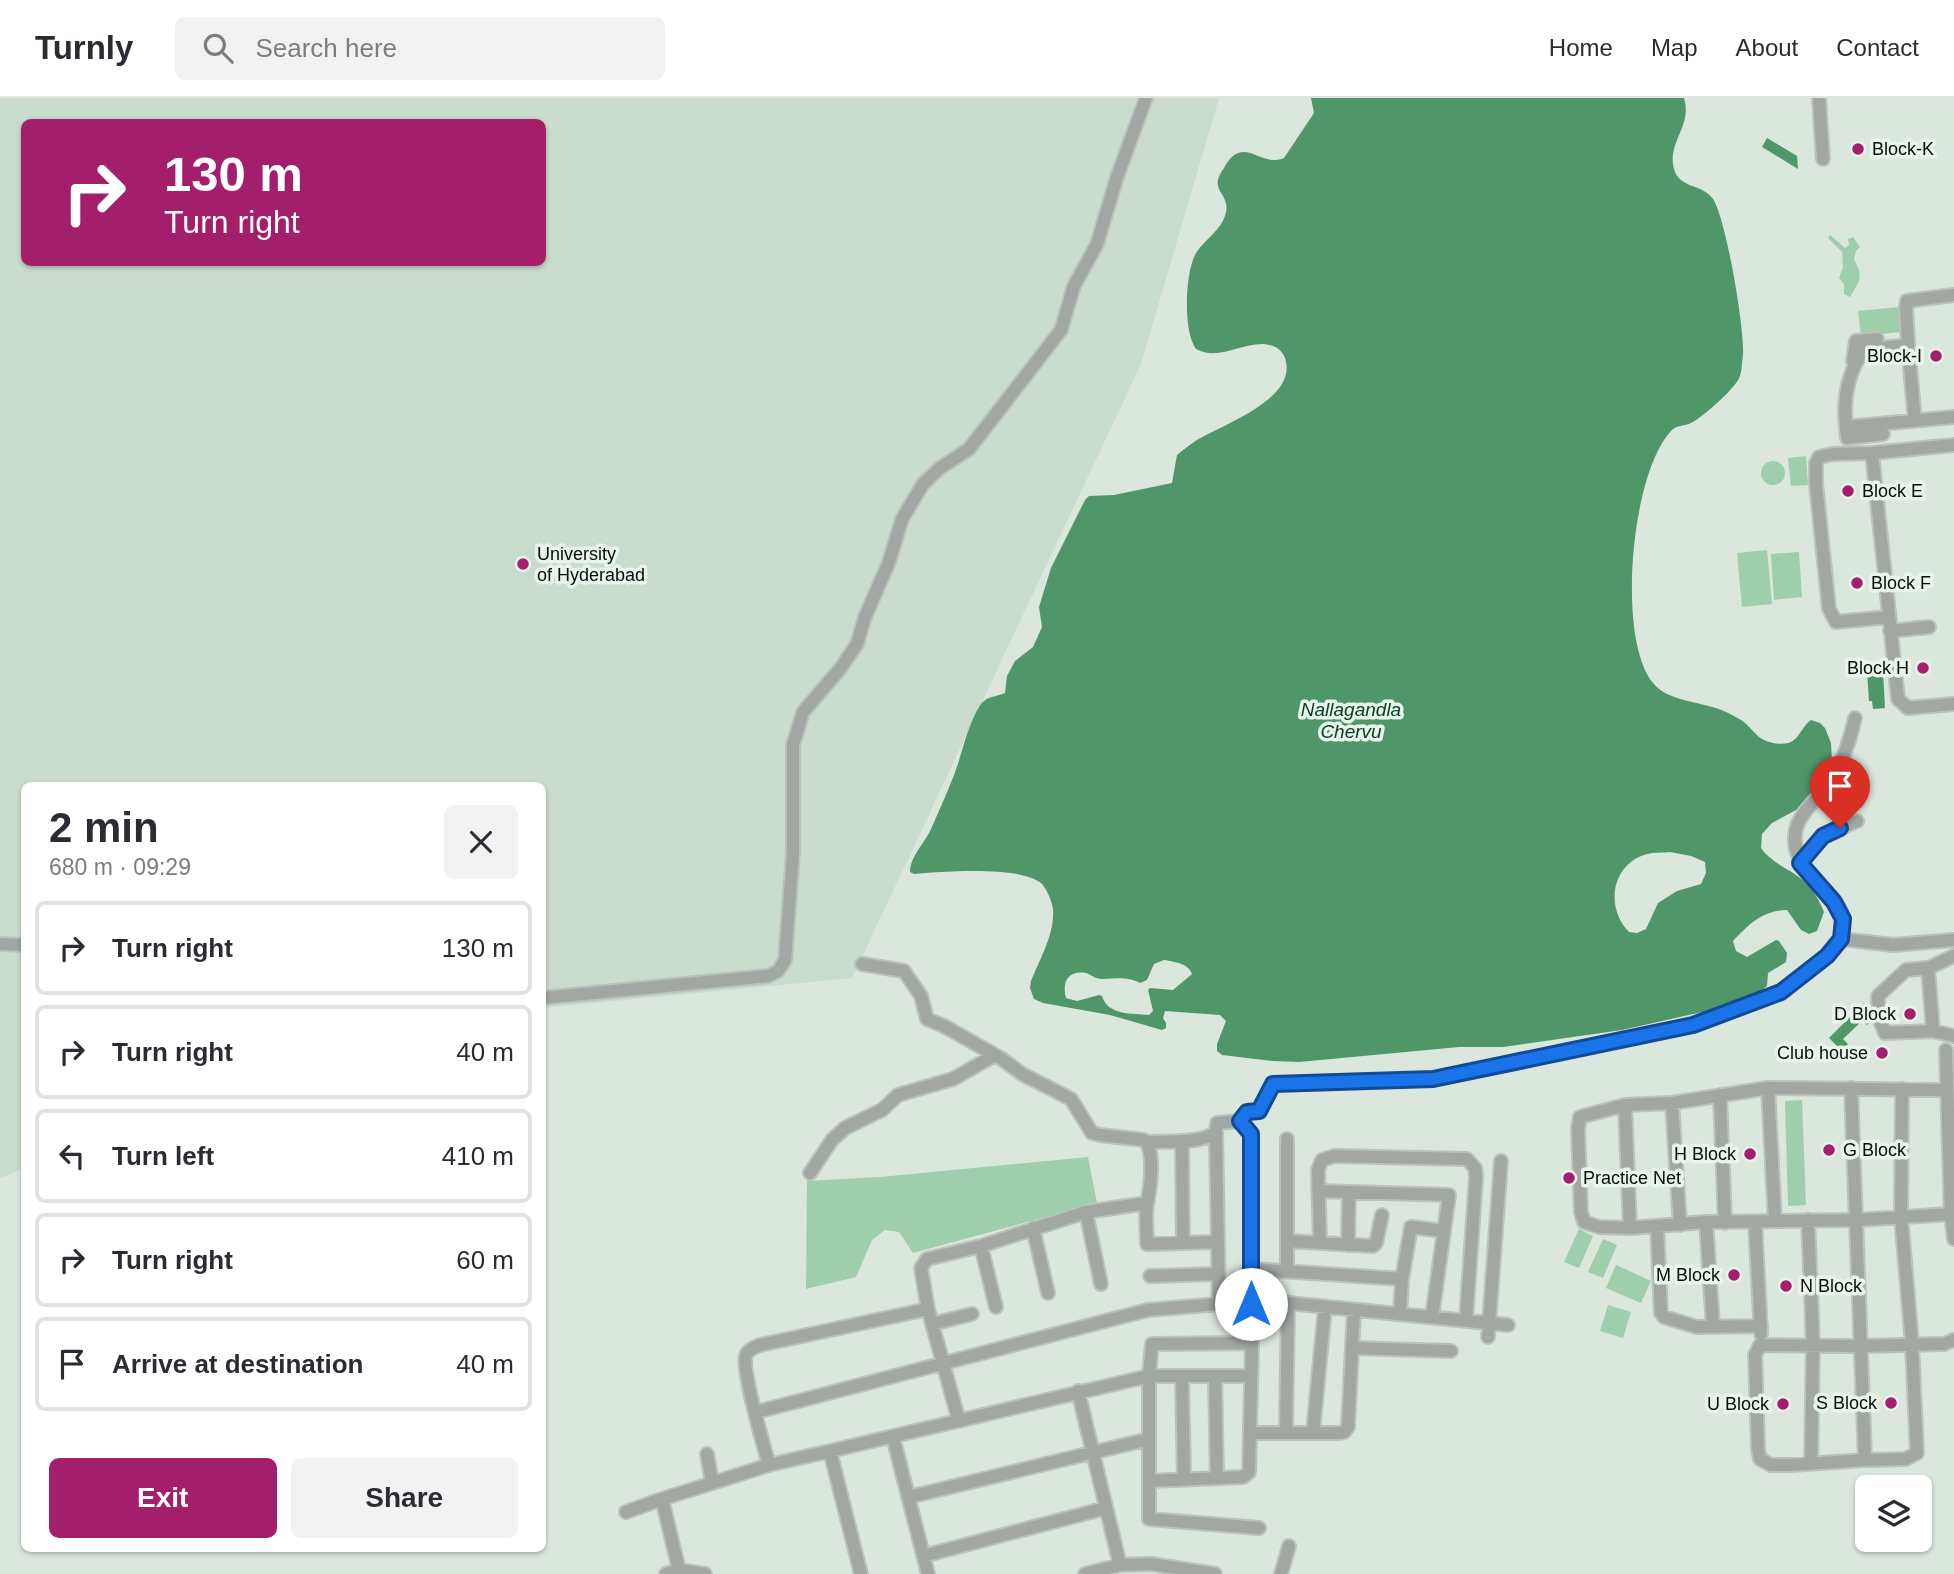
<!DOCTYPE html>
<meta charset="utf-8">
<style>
:root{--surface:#fff;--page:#f2f2f3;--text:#2b2b33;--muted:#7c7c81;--line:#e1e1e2;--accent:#a41f6b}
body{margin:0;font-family:Helvetica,sans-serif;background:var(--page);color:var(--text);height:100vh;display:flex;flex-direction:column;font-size:26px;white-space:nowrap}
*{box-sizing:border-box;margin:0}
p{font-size:23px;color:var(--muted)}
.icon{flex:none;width:38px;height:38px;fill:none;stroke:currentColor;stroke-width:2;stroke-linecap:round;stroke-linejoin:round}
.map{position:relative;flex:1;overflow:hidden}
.drawer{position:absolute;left:21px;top:684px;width:525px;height:770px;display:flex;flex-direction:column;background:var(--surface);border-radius:10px;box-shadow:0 2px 5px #0004}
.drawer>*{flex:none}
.banner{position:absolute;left:21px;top:21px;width:525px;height:147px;border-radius:10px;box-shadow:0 2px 5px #0004;background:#a41f6b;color:#fff;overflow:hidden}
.fabs{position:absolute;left:1855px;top:1377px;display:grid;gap:14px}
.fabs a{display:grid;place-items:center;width:77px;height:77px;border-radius:10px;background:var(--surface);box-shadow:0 2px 5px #0004;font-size:35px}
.pin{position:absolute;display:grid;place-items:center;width:60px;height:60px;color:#fff;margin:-72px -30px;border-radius:50% 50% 50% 0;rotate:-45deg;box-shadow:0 0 7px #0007}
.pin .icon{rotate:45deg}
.me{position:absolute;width:77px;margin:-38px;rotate:0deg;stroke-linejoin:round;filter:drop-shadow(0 0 5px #0008)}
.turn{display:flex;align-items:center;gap:24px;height:147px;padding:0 28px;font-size:32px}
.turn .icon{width:91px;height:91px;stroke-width:2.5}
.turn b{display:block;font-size:49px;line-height:60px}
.round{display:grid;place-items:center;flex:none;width:74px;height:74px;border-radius:10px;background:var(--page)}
.head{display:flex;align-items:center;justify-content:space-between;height:119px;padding:0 28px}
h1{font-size:42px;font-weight:800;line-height:52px}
.action{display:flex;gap:14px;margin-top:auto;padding:14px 28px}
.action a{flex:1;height:80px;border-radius:10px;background:var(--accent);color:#fff;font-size:28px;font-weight:800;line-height:80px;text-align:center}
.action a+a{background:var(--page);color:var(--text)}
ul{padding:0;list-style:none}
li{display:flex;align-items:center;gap:21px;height:94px;margin:0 14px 10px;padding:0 14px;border:4px solid var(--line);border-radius:10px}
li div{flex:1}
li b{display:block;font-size:26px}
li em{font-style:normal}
header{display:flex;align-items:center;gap:42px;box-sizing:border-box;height:98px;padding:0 35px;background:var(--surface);border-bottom:2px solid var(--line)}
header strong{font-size:33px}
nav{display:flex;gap:38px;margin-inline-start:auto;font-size:24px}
.search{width:490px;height:63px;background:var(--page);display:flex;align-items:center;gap:18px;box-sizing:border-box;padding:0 24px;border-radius:10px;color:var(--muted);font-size:26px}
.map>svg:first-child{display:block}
.built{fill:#c9dcce;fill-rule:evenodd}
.green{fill:#9fceac}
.water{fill:#4f9768;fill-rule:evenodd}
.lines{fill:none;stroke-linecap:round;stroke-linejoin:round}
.minor-casing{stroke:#b9c3bb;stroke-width:16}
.minor{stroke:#a2a7a3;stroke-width:12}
.route-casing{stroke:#114b97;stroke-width:18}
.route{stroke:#1a73e8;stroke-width:12}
.poi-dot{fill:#a41f6b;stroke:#e8f4eb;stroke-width:2.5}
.labels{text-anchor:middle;stroke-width:7;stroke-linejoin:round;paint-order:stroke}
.poi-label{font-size:18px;fill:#090c0a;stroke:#e8f4eb;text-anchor:end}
.water-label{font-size:19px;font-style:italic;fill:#074121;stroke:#e8f4eb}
</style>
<header>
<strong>Turnly</strong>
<div class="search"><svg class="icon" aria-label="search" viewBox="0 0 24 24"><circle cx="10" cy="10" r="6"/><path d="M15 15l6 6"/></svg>Search here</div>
<nav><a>Home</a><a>Map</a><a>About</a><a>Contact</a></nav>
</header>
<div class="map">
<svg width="1954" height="1476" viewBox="0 0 1954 1476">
<rect width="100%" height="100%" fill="#dbe6dd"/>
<path class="built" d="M0 0H1219L1141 266 852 880 543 910 542 688H24V1070L0 1080ZM24 24H542V164H24Z"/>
<path class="green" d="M1830 137 1845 150 1849 147 1848 141 1853 139 1860 149 1856 153 1854 161C1863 179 1861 181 1850 199L1844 196V186L1839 180 1843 169 1842 154 1828 140Z
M1899 209 1901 234 1861 238 1858 213Z
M1806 358 1808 387 1791 388 1788 360Z
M1761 375a12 12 0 1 1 24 0a12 12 0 1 1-24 0Z
M1767 452 1772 506 1742 509 1737 455Z
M1799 454 1802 499 1774 502 1771 456Z
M1802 1002 1806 1107 1788 1108 1785 1003Z
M1088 1059 1097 1105 913 1155 899 1134 885 1132 872 1142 856 1179 806 1191 807 1083 880 1079Z
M1579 1131 1593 1138 1579 1170 1564 1164Z
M1603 1141 1617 1147 1603 1180 1588 1174Z
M1616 1167 1651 1183 1641 1205 1606 1190Z
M1608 1207 1631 1214 1623 1240 1600 1233Z"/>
<path class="water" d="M1311 0H1684C1692 27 1670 42 1673 66 1676 92 1701 84 1713 101 1726 120 1745 233 1743 257 1742 263 1742 272 1740 278 1737 289 1702 320 1691 325 1685 328 1677 327 1672 332 1631 373 1616 540 1653 585 1669 605 1704 603 1726 614 1732 617 1739 620 1744 624 1750 629 1757 639 1764 642 1772 646 1787 648 1794 642 1801 636 1803 628 1811 622L1820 625 1825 630 1831 645 1832 663 1811 698 1796 712 1772 725 1762 736 1761 750C1773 767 1792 771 1806 785 1814 793 1820 804 1824 814L1817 833 1809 836 1801 832 1787 812C1763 812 1749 826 1733 843L1736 853 1747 859 1776 842 1779 843 1787 855 1786 864 1768 875 1767 888 1757 896 1720 910 1622 932 1503 949H1459L1299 964 1273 963 1222 957 1217 953V946L1226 923 1220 917 1165 913 1163 920 1166 925V930L1162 932 1110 917 1043 905 1034 901 1030 890 1031 883C1040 861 1055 835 1053 811 1052 803 1047 792 1042 786 1022 767 941 774 914 776L910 774C910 759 924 746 931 731 939 713 947 695 954 677 963 654 967 627 981 606 987 598 996 599 1005 595L1007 578 1015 563 1033 549 1042 529 1039 509 1051 470 1085 402 1089 398 1114 397 1172 385 1177 357C1182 353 1188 348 1194 344 1220 327 1299 302 1285 260 1281 250 1273 247 1264 246 1240 245 1219 263 1196 251 1183 234 1185 177 1195 157 1203 142 1222 133 1226 114 1230 94 1207 93 1224 70 1226 66 1230 60 1233 58 1250 45 1263 69 1284 60L1314 15ZM1670 754 1691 758 1705 764 1706 775 1701 786 1677 793 1658 805 1646 831 1637 835 1629 834C1605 810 1611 766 1647 756 1654 754 1663 755 1670 754ZM1164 862C1175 864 1188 865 1192 876L1173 892 1150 890 1148 892 1153 913 1149 917C1132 915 1108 918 1102 898L1099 897 1077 903 1066 900C1062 885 1067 872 1086 875 1092 877 1095 881 1102 881 1118 881 1125 878 1140 885L1147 882 1154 866Z
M1767 40 1797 58 1798 71 1762 49Z
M1883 573 1885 610 1873 611 1872 603H1869L1867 574Z
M1864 905 1869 910 1864 916 1871 923 1867 927 1862 923 1843 941 1848 946 1842 953 1829 940Z"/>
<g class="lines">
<g class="minor-casing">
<path id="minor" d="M1819 0 1823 61
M1954 197 1907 203 1906 209 1908 247 1864 252C1847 275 1843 301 1846 329L1954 319
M1908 247 1915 323
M1853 263 1856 243 1877 241
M1846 329 1847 340 1883 336
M1954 347 1872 355 1898 601 1908 610 1954 606
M1872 355 1833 356 1819 359 1816 365V386L1829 511 1836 524 1889 519
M1890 533 1929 529
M1800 765 1823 738 1857 723
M1841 841C1842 835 1844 826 1843 820 1835 790 1797 777 1795 744 1793 717 1816 705 1829 685 1842 667 1850 642 1855 620
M0 846 24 847
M1954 858 1928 870 1906 872 1878 898 1879 920 1885 935 1933 933 1954 938
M862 866 904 873 921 898 927 921 944 928 1002 961 1022 976 1071 1001 1092 1035 1100 1037 1144 1042C1156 1053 1150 1091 1147 1106 1145 1118 1147 1133 1147 1146L1217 1144
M1928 870 1933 933
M542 900 768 878 778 873 785 862 793 755V647L803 614 840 571 857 546 865 519 889 464 902 421 923 386 940 370 969 351 1061 232 1074 188 1097 146 1117 79 1146 0
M1946 952 1951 1116 1954 1141
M1768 990 1775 1123
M1851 990 1865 1362 1791 1367H1771L1760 1361 1758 1350 1755 1257 1760 1247 1861 1248 1944 1246 1954 1242
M1947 992 1768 990 1672 1005 1625 1007 1580 1019 1578 1031 1581 1114 1584 1124 1599 1129 1630 1130 1706 1124 1857 1122 1951 1116
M1720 997 1725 1125
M1672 1005 1680 1127
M1625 1007 1630 1130
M1240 1023 1247 1014 1259 1013 1273 986 1433 981 1693 927 1781 894 1827 858 1841 841 1893 847 1954 842
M1216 1035 1219 1206
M1182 1043 1183 1145
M1146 1044C1168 1043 1197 1046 1216 1035L1217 1025 1240 1023 1251 1036 1252 1245 1249 1374 1243 1379 1149 1383
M810 1075 832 1042 845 1030 882 1012 898 997 953 981 995 957
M1318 1093 1449 1097 1432 1219
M1086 1114 1101 1186
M1808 1122 1813 1246 1811 1364
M1706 1124 1713 1228
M1755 1124 1761 1236
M1657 1128 1661 1215 1664 1219 1697 1229 1761 1228
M1033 1130 1048 1195
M1287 1143 1373 1148 1376 1145 1382 1117
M1320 1145 1318 1072 1322 1062 1334 1058 1467 1061 1475 1070 1476 1079 1466 1222
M1348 1147 1349 1094
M981 1148 996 1209
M1251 1171 1402 1181 1411 1129 1444 1133
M1287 1173V1041
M1150 1178 1218 1176
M1400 1216 1402 1181
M932 1226 972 1216
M1488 1239 1501 1063
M1252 1245 1152 1246 1149 1278V1421L1259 1430
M1352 1250 1451 1253
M1182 1279 1184 1381
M1215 1279 1217 1380
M1078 1293 1120 1467
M756 1314 1148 1212 1219 1206 1288 1205 1508 1227
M959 1323 928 1211 921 1170 927 1161 981 1148 1086 1114 1147 1105
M1313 1334 1325 1209
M1250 1335H1339L1344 1334 1348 1329 1354 1212
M1286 1335 1288 1205
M893 1339 928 1476
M830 1353 1149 1278H1251
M707 1356 712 1384
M1865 1362 1906 1361 1917 1355 1912 1246 1901 1118 1902 991
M769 1367C764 1349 741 1270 746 1257 749 1251 755 1249 760 1247L928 1211
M909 1399 1149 1341
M626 1414 662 1401
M923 1458 1106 1410
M666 1476 679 1472 705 1476
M680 1476 662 1401 769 1367 830 1353 861 1476
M1085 1476 1120 1467 1151 1466 1215 1476
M1281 1476 1289 1448"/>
</g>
<use href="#minor" class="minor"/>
</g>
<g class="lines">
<g class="route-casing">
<path id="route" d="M1251 1206V1036L1240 1023 1247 1014 1259 1013 1273 986 1433 981 1693 927 1781 894 1827 858 1841 841 1843 821 1834 804 1800 765 1823 738 1840 730"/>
</g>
<use href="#route" class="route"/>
</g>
<g class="poi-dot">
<circle cx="1858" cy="51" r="7"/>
<circle cx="1936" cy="258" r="7"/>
<circle cx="1848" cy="393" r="7"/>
<circle cx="523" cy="466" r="7"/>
<circle cx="1857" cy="485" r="7"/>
<circle cx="1923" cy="570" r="7"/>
<circle cx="1910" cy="916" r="7"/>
<circle cx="1882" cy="955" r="7"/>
<circle cx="1829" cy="1052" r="7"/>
<circle cx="1750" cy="1056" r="7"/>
<circle cx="1569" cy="1080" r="7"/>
<circle cx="1734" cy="1177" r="7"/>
<circle cx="1786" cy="1188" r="7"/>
<circle cx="1891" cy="1305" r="7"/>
<circle cx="1783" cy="1306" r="7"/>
</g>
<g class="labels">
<g class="poi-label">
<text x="1872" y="57" text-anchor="start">Block-K</text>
<text x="1922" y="264">Block-I</text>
<text x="1862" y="399" text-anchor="start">Block E</text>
<text x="537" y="462" text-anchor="start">University<tspan x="537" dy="21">of Hyderabad</tspan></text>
<text x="1871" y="491" text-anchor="start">Block F</text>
<text x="1909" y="576">Block H</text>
<text x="1896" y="922">D Block</text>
<text x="1868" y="961">Club house</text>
<text x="1843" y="1058" text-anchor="start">G Block</text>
<text x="1736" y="1062">H Block</text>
<text x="1583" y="1086" text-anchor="start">Practice Net</text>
<text x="1720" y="1183">M Block</text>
<text x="1800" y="1194" text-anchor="start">N Block</text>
<text x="1877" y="1311">S Block</text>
<text x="1769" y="1312">U Block</text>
</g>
<g class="water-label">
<text x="1351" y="618">Nallagandla<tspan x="1351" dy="22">Chervu</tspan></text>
</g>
</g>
</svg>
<div class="fabs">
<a><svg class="icon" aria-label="layers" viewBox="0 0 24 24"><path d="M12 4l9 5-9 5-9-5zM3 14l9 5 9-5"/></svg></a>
</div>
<div class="pin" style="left:1840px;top:730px;background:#d93025"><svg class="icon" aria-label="arrive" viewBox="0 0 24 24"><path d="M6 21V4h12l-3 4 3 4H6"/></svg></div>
<svg class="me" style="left:1251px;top:1206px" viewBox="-20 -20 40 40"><circle r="19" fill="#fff"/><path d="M0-13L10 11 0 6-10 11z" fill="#1a73e8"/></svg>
<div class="banner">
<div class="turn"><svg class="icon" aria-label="right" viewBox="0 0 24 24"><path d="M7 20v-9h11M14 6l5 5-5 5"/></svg><div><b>130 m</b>Turn right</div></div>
</div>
<section class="drawer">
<div class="head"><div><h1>2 min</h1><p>680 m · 09:29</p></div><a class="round"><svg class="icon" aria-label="close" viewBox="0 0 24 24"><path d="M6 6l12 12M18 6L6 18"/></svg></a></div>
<ul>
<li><svg class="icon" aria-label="right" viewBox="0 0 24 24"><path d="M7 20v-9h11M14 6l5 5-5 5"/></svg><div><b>Turn right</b></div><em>130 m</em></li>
<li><svg class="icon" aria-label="right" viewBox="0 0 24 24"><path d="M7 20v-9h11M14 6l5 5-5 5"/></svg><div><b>Turn right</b></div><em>40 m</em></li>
<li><svg class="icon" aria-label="left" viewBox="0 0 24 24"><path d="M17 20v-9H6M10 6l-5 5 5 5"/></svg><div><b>Turn left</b></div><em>410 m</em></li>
<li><svg class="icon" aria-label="right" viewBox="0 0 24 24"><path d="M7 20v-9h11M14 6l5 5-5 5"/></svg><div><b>Turn right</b></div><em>60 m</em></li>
<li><svg class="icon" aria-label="arrive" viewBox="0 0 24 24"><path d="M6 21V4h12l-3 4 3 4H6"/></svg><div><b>Arrive at destination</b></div><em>40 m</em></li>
</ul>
<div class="action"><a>Exit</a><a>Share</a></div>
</section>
</div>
